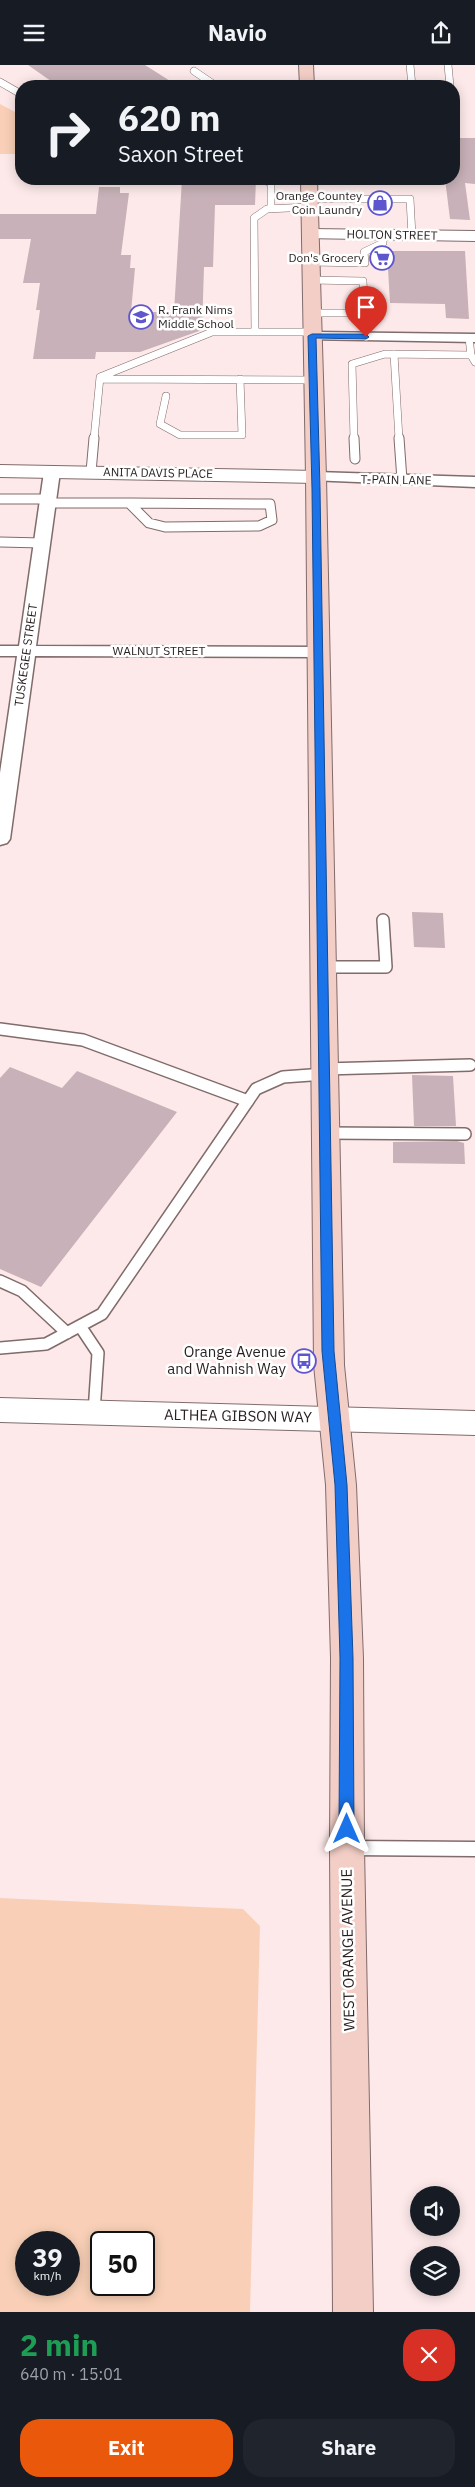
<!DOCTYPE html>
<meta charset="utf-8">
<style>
:root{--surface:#171b24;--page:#20242c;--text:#f1f3f6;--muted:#9ea1a6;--accent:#ea580c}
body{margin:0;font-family:"IBM Plex Sans",sans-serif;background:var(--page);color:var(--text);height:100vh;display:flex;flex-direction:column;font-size:19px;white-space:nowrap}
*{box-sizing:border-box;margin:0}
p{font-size:16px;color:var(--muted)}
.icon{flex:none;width:28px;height:28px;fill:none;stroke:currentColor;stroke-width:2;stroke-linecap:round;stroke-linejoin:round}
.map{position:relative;height:2247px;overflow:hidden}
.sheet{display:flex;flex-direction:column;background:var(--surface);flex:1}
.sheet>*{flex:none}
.guide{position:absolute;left:15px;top:15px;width:445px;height:105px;border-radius:20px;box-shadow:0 2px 12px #0003;background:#171b24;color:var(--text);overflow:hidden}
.tools{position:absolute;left:410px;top:2121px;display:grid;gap:10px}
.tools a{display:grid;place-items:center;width:50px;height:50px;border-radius:50%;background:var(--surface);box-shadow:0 2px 12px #0003;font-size:25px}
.speed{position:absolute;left:15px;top:2166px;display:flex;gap:10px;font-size:25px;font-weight:700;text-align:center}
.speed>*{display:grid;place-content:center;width:65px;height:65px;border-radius:50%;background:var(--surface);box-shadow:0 2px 12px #0003;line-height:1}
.speed small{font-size:12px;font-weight:400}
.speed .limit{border:2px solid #111;border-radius:8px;background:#fff;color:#111}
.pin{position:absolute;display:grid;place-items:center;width:42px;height:42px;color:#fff;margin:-51px -21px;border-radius:50% 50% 50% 0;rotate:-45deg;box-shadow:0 0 5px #0007}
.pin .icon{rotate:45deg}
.me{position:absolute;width:55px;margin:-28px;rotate:0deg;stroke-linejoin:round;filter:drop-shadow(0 0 4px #0008)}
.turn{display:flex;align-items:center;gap:18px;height:105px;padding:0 20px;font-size:22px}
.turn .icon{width:65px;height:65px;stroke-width:2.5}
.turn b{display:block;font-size:35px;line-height:42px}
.round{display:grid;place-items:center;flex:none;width:52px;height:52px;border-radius:20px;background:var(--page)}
.overview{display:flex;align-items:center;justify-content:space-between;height:85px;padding:0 20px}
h1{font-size:30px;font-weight:800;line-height:38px;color:#1e9e55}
.action{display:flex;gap:10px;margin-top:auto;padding:10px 20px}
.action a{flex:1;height:58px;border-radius:20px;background:var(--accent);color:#fff;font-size:20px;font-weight:800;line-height:58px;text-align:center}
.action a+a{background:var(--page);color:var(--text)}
header{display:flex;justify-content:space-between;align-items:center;height:65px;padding:0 20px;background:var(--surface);font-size:22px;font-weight:800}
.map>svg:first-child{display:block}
.green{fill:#f9d0b7;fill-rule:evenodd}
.building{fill:#c8b1b8}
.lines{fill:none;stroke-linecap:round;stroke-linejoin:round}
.service-far3-casing{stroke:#816b6b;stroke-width:8}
.service-far2-casing{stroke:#816b6b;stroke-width:11}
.service-far1-casing{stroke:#816b6b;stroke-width:14}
.service-casing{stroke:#816b6b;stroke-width:17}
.minor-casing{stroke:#816b6b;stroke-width:3}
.tertiary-casing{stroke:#816b6b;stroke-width:2}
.secondary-casing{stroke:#816b6b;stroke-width:2}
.service-far3{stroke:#fff;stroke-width:7}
.service-far2{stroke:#fff;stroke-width:9}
.service-far1{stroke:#fff;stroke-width:11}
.service{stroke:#fff;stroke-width:14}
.minor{fill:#fff;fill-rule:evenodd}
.tertiary{fill:#fff;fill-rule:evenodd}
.secondary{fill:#f2cec6;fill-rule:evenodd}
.route{fill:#1a73e8;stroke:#114b97}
.labels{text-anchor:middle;stroke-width:5;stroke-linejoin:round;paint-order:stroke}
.far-poi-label{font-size:12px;fill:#281f1f;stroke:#fff;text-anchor:end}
.far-street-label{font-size:12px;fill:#281f1f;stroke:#fff}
.poi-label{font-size:15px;fill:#281f1f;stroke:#fff;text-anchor:end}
.street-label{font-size:15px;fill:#281f1f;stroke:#fff}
</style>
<header><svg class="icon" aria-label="menu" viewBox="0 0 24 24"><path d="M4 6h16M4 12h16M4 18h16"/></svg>Navio<svg class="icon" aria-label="share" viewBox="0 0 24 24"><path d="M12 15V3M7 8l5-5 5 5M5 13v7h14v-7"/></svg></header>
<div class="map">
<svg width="475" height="2247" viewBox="0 0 475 2247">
<rect width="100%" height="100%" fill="#fde9e9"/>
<path class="green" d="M0 39 21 50V89H0Z
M0 1833 243 1844 260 1861 250 2247H0ZM26 2178H69V2220H26ZM101 2178H144V2220H101Z"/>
<path class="building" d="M28 0H145L178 21H58Z
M454 73H475V119L465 118 470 155 450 154 445 114H454Z
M182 114H256L255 140H215L213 202H204L202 265 140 287H96L95 294H33L40 245H36L40 218H23L31 174H0V149H96L99 122H120V128H129L121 190H131L130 203H135L131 247H174Z
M387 186H465L469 254 446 253 445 239 390 238Z
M412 847 443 848 445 883 414 882Z
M10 1002 62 1023 77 1006 177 1047 41 1222 0 1204V1013Z
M412 1010 453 1011 456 1061H414Z
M457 1076 464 1078 465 1099 393 1098V1077Z"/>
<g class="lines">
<g class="service-far3-casing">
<path id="service-far3" d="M410 0 412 21
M448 0 450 21
M194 6 216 21
M0 17 21 29
M454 55V63
M262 114 271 118V143
M309 134H410L412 171
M311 197 365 198 364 187 383 178V170
M311 215 363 216 366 272
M312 248H364
M255 267 254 153 267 144 309 142
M469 273 471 290 475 297
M394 289 399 374
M102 314 313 315
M166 331 160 359 180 370H242L240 314
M94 374 100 312 212 267H312
M354 374 352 299 385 289 471 290"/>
</g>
<g class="service-far2-casing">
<path id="service-far2" d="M354 373 355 394
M399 373 402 415
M91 407 94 373
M0 434H49
M48 438H129
M129 438 270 439 272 455 259 461 165 462 149 458Z
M0 477 42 478"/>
</g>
<g class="service-far1-casing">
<path id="service-far1" d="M323 902H386L383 855
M0 964 83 975 248 1036
M324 1004 470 1000
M325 1068 465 1069
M0 1216 22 1226 67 1268
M80 1261 98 1288 94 1347
M0 1283 46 1279 102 1249 256 1024 283 1012 325 1009"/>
</g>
<g class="service-casing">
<path id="service" d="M349 1783 475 1784"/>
</g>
<g class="minor-casing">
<path id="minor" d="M312 267 475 269V277L307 274 305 271Z
M52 402 60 407 36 581 319 582 325 583 328 587 325 591 319 592 35 591 10 774 7 778 0 780V708L17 591H0V581H19L44 407Z
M316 407 475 412V422L310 415 308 412 310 409Z"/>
</g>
<g class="tertiary-casing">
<path id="tertiary" d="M310 164 475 166V176L304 173 302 169 304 165Z
M0 400 316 406 323 408 326 412 323 416 316 418 0 412Z
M0 1333 475 1346V1370L0 1357Z"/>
</g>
<g class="secondary-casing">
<path id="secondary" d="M299 0H313L314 21H300Z
M301 114H317L326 412 344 1300 356 1420 363 1593 364 1783 373 2247H333L330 1783 331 1593 326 1420 314 1300 306 412Z"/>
</g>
<use href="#service-far3" class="service-far3"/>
<use href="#service-far2" class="service-far2"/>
<use href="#service-far1" class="service-far1"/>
<use href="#service" class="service"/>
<use href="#minor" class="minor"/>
<use href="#tertiary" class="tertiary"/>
<use href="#secondary" class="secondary"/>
</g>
<path class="route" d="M312 269H366L369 272 366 274 316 273 320 424 334 1286 347 1420 353 1593 354 1764 352 1769 347 1771 342 1769 339 1764 340 1593 335 1420 322 1286 312 424 308 271Z"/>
<defs>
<g id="shop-ring" transform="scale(1.25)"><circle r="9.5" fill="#fff" stroke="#5e56cf" stroke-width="1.5"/><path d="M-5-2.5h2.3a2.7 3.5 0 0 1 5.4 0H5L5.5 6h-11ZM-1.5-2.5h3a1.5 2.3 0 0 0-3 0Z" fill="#5e56cf"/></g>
<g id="supermarket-ring" transform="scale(1.25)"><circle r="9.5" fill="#fff" stroke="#5e56cf" stroke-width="1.5"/><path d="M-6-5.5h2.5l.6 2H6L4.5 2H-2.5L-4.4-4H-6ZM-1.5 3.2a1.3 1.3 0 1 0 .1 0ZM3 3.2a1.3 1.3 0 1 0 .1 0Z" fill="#5e56cf"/></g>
<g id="school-ring" transform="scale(1.25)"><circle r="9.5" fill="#fff" stroke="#5e56cf" stroke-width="1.5"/><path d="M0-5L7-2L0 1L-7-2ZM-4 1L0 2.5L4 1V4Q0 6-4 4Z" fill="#5e56cf"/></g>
<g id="bus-ring" transform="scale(1.25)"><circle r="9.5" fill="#fff" stroke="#5e56cf" stroke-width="1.5"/><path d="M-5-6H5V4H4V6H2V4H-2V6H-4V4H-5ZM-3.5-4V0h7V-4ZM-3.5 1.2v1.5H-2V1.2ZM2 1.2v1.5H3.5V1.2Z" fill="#5e56cf"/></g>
</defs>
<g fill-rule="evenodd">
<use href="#shop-ring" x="380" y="138"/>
<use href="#supermarket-ring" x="382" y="193"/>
<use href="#school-ring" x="141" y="252"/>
<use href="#bus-ring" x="304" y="1296"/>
</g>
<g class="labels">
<g class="far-poi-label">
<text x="362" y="135">Orange Countey<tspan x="362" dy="14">Coin Laundry</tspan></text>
<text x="364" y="197">Don's Grocery</text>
<text x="158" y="249" text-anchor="start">R. Frank Nims<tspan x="158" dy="14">Middle School</tspan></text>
</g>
<g class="far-street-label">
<text transform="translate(392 170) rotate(1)" y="4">HOLTON STREET</text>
<text transform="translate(158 408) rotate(1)" y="4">ANITA DAVIS PLACE</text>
<text transform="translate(396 415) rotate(1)" y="4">T-PAIN LANE</text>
<text x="159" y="590">WALNUT STREET</text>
<text transform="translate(26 590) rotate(-82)" y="4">TUSKEGEE STREET</text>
</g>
<g class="poi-label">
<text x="286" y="1292">Orange Avenue<tspan x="286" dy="17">and Wahnish Way</tspan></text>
</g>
<g class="street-label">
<text transform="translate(238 1351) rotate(1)" y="5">ALTHEA GIBSON WAY</text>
<text transform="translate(348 1885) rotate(-91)" y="5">WEST ORANGE AVENUE</text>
</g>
</g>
</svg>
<div class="tools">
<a><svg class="icon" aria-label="sound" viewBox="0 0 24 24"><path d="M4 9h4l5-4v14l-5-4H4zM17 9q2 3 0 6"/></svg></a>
<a><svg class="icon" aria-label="layers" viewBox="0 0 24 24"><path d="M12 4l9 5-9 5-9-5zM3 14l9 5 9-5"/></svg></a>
</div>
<div class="speed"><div>39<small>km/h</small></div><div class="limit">50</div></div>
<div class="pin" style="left:366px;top:272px;background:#d93025"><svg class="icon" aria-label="arrive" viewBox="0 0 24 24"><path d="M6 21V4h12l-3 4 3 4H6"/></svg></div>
<svg class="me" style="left:347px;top:1764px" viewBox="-20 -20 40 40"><path d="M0-17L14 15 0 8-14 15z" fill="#1a73e8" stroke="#fff" stroke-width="4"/></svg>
<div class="guide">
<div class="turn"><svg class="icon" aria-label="right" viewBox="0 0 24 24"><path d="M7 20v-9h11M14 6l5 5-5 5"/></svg><div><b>620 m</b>Saxon Street</div></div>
</div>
</div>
<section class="sheet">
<div class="overview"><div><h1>2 min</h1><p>640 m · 15:01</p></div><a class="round" style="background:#d93025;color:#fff"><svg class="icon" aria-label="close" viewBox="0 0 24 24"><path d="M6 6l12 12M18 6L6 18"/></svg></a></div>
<div class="action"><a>Exit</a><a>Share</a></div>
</section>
